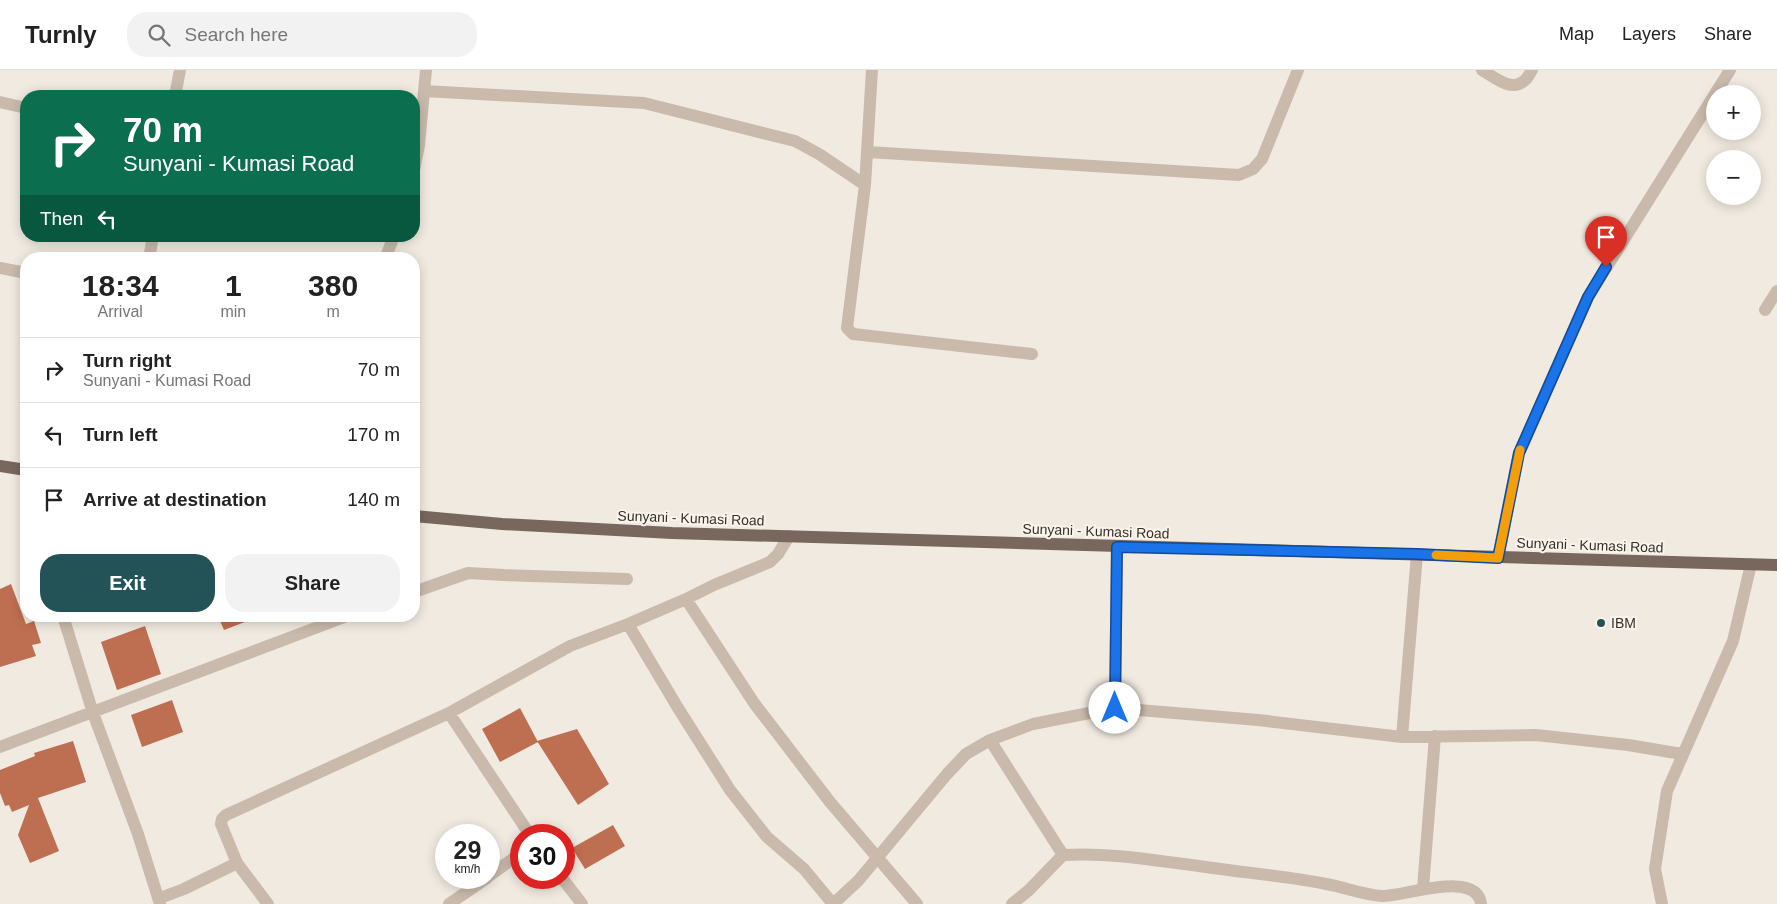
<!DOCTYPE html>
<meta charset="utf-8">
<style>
:root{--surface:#fff;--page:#f2f2f2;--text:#222;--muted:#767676;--line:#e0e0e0;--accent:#235257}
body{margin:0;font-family:Helvetica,sans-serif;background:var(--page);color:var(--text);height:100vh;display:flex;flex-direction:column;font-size:19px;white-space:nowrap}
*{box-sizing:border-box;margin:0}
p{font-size:16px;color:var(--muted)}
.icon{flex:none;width:28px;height:28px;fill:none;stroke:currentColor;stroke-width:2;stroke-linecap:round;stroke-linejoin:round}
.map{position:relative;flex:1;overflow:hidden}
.details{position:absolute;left:20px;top:182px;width:400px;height:370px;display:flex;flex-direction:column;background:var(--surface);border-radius:20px;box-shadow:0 2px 12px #0003}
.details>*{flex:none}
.hud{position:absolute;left:20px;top:20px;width:400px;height:152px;border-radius:20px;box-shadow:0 2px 12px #0003;background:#0b6e4f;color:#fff;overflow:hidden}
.buttons{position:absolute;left:1706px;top:15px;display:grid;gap:10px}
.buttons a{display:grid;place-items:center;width:55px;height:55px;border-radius:50%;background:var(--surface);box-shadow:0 2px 12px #0003;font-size:25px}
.speed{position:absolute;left:435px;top:754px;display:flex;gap:10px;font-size:25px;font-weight:700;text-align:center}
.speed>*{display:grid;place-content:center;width:65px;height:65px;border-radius:50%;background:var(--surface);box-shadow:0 2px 12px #0003;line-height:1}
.speed small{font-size:12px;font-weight:400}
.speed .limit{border:8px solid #d22;background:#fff;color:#111}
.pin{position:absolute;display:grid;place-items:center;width:42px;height:42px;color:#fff;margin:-51px -21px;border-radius:50% 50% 50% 0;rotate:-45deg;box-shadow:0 0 5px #0007}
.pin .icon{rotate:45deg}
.me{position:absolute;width:55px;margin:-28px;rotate:0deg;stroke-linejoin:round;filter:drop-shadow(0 0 4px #0008)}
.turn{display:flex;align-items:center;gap:18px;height:105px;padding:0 20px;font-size:22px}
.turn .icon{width:65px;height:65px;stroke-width:2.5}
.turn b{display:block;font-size:35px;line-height:42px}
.then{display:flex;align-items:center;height:48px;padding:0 20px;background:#0003;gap:10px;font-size:19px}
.eta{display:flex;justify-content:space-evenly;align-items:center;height:85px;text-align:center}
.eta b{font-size:30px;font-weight:600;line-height:35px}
.cta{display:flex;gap:10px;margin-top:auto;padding:10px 20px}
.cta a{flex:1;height:58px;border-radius:20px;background:var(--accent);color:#fff;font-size:20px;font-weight:600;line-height:58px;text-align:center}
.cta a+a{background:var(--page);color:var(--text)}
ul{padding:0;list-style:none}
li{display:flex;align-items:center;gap:15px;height:65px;padding:0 20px;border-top:1px solid var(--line)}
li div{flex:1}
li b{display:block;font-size:19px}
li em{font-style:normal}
header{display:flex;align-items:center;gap:30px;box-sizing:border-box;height:70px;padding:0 25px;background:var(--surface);border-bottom:1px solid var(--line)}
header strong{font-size:24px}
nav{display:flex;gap:28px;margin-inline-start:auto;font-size:18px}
.search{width:350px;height:45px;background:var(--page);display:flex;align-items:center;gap:12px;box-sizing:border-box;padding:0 18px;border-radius:20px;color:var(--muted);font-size:19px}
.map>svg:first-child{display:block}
.building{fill:#be6f51}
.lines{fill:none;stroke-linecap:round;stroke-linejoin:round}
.minor{stroke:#c9baac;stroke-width:12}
.primary{stroke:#78675d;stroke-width:12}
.route-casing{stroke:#114b97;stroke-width:12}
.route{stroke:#1a73e8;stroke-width:9}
.slow{stroke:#f59e0b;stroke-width:9}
.poi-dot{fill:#235257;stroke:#f9f4ec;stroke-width:2}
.labels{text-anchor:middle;stroke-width:4;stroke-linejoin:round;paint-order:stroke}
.street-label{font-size:14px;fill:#382f2b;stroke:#f9f4ec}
.poi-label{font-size:14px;fill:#382f2b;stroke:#f9f4ec;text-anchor:start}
</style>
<header>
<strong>Turnly</strong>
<div class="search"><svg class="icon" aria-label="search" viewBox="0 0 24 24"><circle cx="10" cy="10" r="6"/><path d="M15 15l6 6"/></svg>Search here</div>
<nav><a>Map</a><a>Layers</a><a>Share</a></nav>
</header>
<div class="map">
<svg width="1777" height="834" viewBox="0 0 1777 834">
<rect width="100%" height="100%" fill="#f1eae0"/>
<path class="building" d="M11 514 26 554 34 551 41 573 32 575 36 586 0 597V519Z
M218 546H258V547L224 560Z
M145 556 161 604 117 620 101 572Z
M172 630 183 662 142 677 131 645Z
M520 638 538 672 500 692 482 659Z
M577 659 609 714 578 735 537 671Z
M73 671 86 712 38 728 59 781 30 793 18 765 29 735 12 742 9 735 5 736 0 723V700L35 686 34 683Z
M613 755 625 776 585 799 572 778Z"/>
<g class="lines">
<path class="minor" d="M872 0 865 115 847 258 853 264 862 265 1032 284
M1482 0C1494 7 1512 23 1525 10 1528 8 1530 3 1532 0
M424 21 644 33 795 71 819 84 865 115
M175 26 180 0
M0 32 26 38
M868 82 1239 105 1253 99 1262 89 1298 0
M414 100 419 75 426 0
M149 189 153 166
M385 189 394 166
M0 198 26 203
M1765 240 1777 221
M1498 488 1519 383 1588 227 1730 0
M414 522 468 503 504 505 627 509
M686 529 754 633 830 732 917 834
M63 546 93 643 138 764 160 834
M628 554 678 638 730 720 767 767 804 799 833 834
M1115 638 1117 477
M449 643 530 765
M1402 667 1417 484
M990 670 1063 785
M0 677 347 546
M489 806 521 783
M562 808 582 834
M1423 818 1435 666
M160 828 184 819 237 793
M268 834 237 793 221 754 222 749 226 745 449 643 570 576 628 554 686 529 714 515 770 492 778 484 789 466
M449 834 487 808
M833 834 858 811 947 704 966 684 990 670 1033 654 1115 638 1258 650 1402 667 1536 665 1628 675 1682 684
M1012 834 1029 820 1063 785C1111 782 1158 791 1206 797 1246 803 1286 806 1326 814 1344 817 1363 825 1382 826 1403 827 1477 799 1481 834
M1662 834 1655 799 1667 721 1733 571 1751 494"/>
<path class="primary" d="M0 396 26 400
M414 446 502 454 672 463 1777 495"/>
</g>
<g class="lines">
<g class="route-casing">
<path id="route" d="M1115 638 1117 477 1417 484 1498 488 1519 383 1588 227 1606 197"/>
</g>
<use href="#route" class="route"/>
<path class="slow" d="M1436 485 1498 488 1520 380"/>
</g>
<circle class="poi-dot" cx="1601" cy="553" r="5"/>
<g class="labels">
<g class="street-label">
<text transform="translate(691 448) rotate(2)" y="5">Sunyani - Kumasi Road</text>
<text transform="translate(1096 461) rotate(2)" y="5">Sunyani - Kumasi Road</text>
<text transform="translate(1590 475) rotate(2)" y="5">Sunyani - Kumasi Road</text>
</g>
<g class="poi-label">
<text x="1611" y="558">IBM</text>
</g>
</g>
</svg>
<div class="buttons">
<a>+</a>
<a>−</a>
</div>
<div class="speed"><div>29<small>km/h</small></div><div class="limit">30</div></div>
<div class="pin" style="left:1606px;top:197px;background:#d93025"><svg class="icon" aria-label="arrive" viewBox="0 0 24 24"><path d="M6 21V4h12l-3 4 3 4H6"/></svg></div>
<svg class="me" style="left:1115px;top:638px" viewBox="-20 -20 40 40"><circle r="19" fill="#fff"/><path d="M0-13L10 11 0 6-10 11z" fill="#1a73e8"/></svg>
<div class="hud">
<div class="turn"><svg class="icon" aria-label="right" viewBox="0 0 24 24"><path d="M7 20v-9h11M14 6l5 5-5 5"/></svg><div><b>70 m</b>Sunyani - Kumasi Road</div></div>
<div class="then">Then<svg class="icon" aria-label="left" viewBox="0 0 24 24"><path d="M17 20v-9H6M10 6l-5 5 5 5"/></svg></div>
</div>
<section class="details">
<div class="eta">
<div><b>18:34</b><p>Arrival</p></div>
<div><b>1</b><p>min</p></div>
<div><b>380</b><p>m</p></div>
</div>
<ul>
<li><svg class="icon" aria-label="right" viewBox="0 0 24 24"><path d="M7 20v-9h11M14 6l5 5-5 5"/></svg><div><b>Turn right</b><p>Sunyani - Kumasi Road</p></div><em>70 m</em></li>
<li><svg class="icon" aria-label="left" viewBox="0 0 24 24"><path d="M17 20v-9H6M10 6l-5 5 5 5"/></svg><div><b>Turn left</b></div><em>170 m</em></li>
<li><svg class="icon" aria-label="arrive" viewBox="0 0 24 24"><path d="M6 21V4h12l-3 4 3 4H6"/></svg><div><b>Arrive at destination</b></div><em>140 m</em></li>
</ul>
<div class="cta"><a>Exit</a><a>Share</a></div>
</section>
</div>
